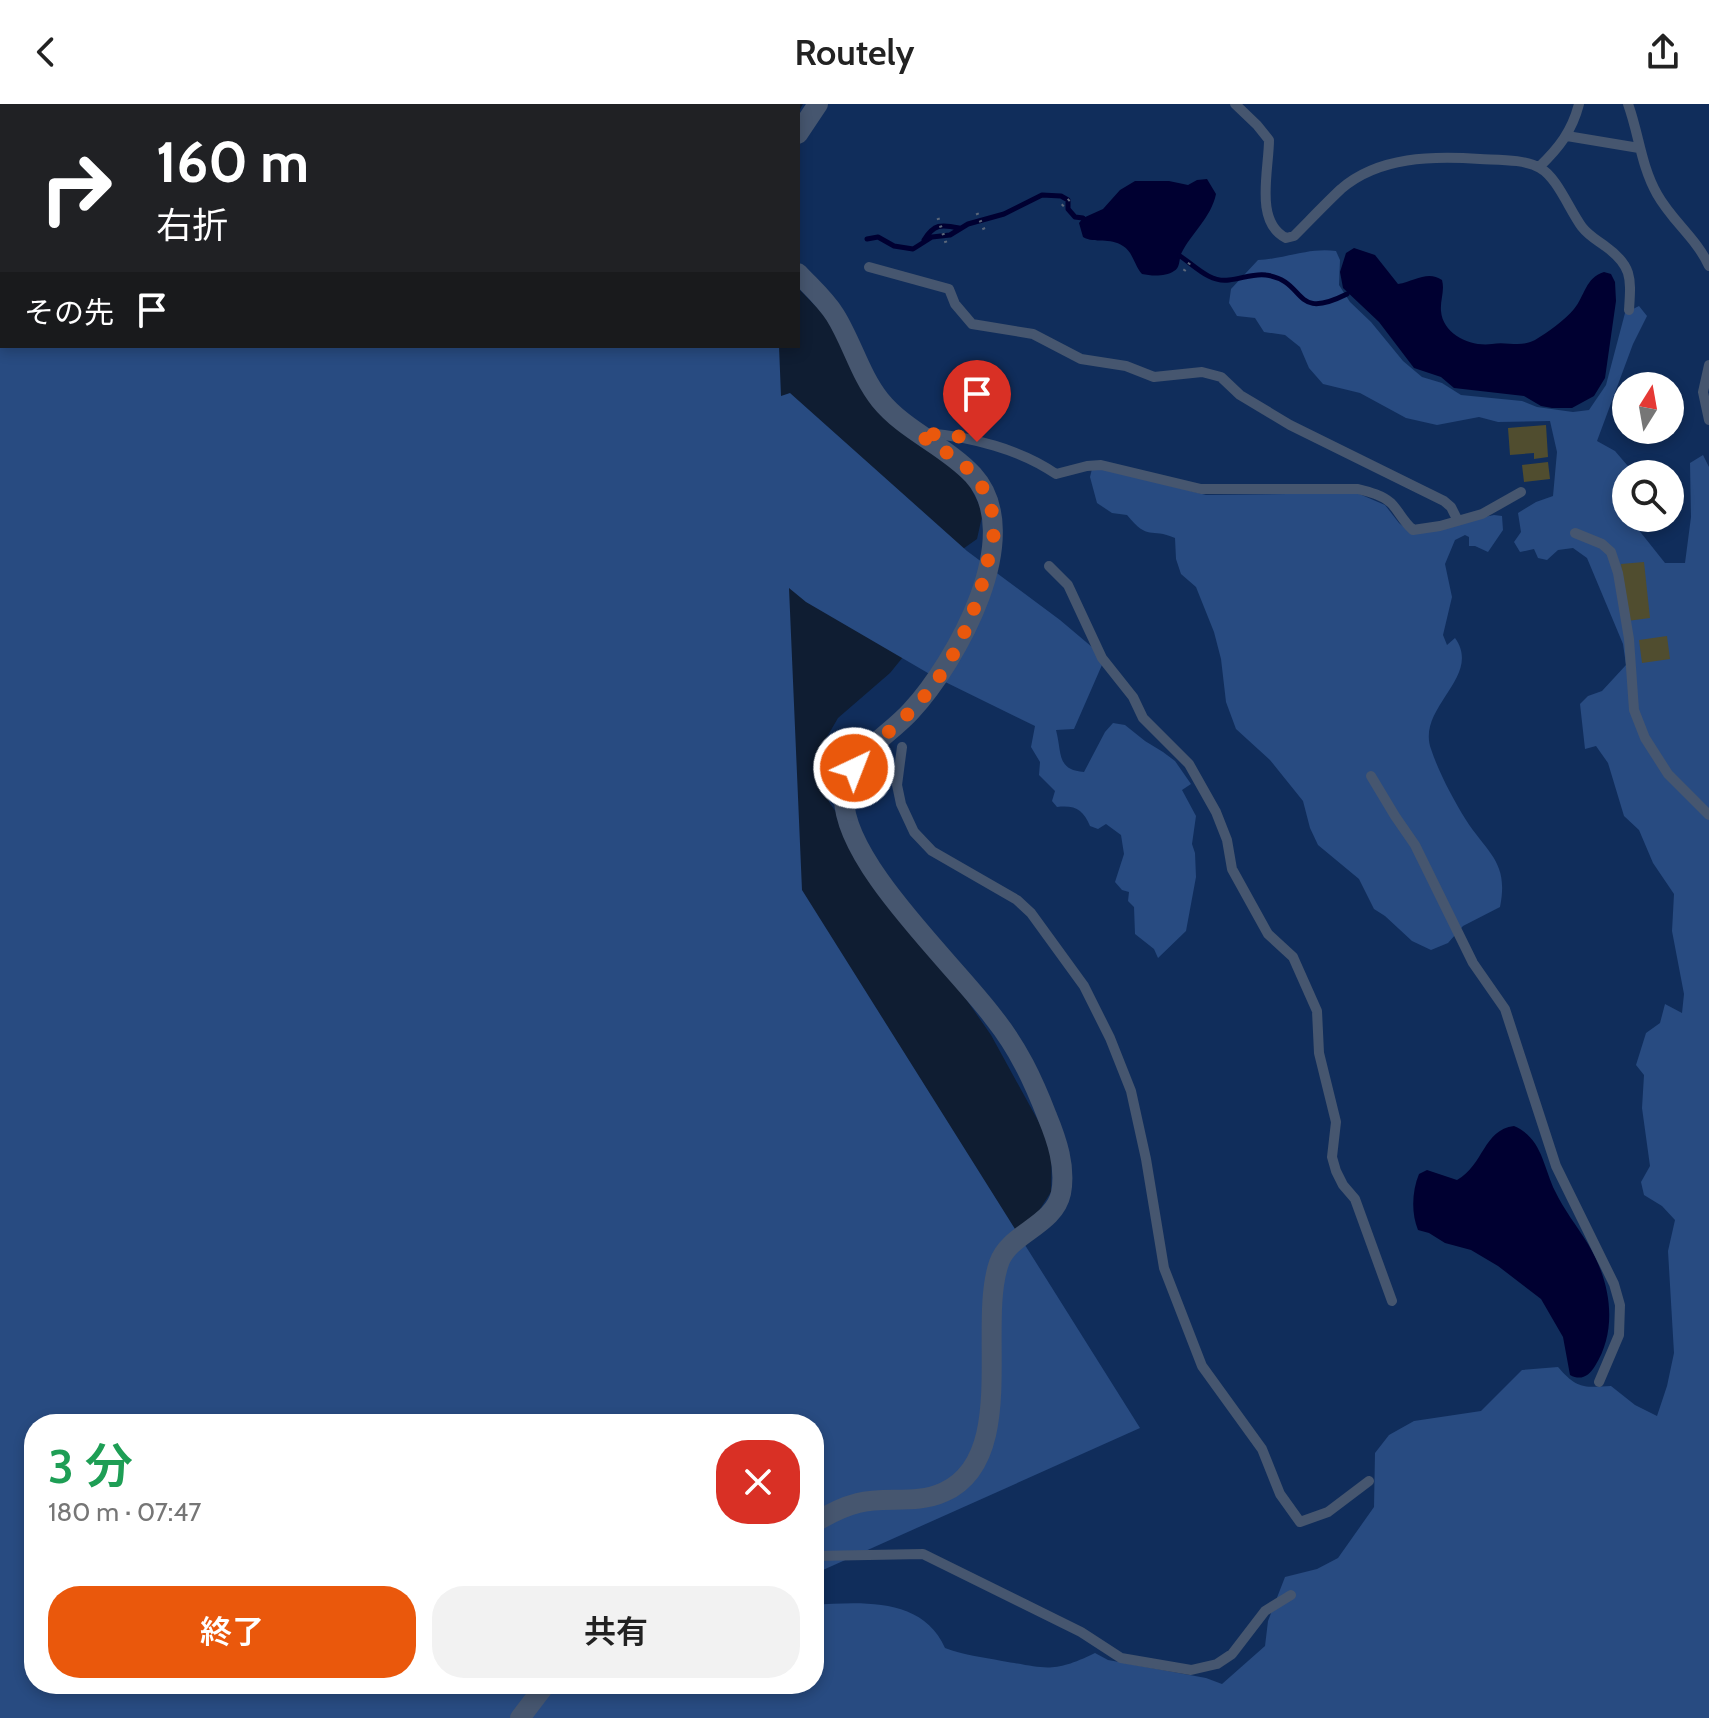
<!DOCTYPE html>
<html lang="ja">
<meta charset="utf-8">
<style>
:root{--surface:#fff;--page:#f2f2f2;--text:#222;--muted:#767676;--accent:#ea580c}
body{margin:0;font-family:Cabin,"Noto Sans JP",sans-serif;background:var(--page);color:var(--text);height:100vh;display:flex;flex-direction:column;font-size:30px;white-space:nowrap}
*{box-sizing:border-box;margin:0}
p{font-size:26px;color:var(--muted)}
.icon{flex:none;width:44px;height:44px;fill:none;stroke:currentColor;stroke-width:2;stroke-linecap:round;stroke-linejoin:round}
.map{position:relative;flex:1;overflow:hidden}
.drawer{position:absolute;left:24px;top:1310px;width:800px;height:280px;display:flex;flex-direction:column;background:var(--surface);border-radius:32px;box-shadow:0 4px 12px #0003}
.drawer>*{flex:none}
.guide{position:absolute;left:0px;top:0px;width:800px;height:244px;box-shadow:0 4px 12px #0003;background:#202124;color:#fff;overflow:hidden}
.needle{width:52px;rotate:11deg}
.controls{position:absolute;left:1612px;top:268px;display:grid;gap:16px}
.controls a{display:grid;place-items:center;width:72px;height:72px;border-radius:50%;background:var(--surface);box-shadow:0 4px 12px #0003;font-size:40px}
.pin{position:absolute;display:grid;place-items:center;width:68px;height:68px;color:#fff;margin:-82px -34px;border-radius:50% 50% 50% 0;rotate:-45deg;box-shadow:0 0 8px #0007}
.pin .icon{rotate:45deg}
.me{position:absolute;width:88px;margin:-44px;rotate:43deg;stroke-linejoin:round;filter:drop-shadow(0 0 6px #0008)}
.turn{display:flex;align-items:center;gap:28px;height:168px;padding:0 24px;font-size:36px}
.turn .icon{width:104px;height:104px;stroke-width:2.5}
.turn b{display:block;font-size:56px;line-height:68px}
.then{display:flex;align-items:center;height:76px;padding:0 24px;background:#0003;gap:16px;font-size:30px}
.round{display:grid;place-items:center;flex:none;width:84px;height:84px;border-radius:32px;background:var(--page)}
.headline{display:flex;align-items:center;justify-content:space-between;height:136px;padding:0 24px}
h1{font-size:48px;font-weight:600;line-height:60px;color:#1e9e55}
.action{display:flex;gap:16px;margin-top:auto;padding:16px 24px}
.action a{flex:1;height:92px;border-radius:32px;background:var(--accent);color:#fff;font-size:32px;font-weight:600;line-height:92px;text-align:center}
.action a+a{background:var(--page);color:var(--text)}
header{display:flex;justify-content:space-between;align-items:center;height:104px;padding:0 24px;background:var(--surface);font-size:36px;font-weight:600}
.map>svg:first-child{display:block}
.green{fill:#102d5b;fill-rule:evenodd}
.forest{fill:#284b81}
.water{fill:#000031}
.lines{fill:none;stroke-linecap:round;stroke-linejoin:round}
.stream{stroke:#000031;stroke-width:5}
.building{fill:#504d2f}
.path{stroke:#5b677a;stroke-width:3;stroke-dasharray:2 6;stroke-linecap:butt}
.lane{stroke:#46566f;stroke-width:10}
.street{stroke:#46566f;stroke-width:20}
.route{stroke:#ea580c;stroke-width:14;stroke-dasharray:0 25.2}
</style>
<header><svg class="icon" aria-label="back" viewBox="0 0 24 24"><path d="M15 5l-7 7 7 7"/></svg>Routely<svg class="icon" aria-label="share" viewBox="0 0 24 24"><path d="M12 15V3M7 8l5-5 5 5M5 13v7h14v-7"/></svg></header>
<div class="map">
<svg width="1709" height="1614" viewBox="0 0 1709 1614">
<rect width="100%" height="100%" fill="#0f1d32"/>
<path class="green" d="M803 0H1709V1614H503L814 1580V1405L1015 1163 1033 1116 1051 1088 1052 1042 991 931 829 698 820 645 838 614 890 569 912 542 950 454 977 435 983 408 962 367 900 321 828 215 798 184V9ZM1626 282H1670V326H1626ZM1626 370H1670V414H1626Z"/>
<path class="forest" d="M0 0H779L2 2V242H779L781 292 790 289 967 447 1060 516 1105 554 1074 625 1056 626C1062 648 1056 666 1084 668L1105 628 1113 619 1125 621 1145 637 1163 648 1175 657 1191 680 1182 686 1196 712 1192 740 1195 749 1196 773 1186 827 1158 854 1154 845 1135 830 1134 803 1128 797 1129 788 1122 786 1115 778 1124 750 1121 731 1106 720 1098 725 1090 722C1083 706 1076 701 1057 703L1052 697 1055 687 1039 671 1040 658 1031 643 1035 622 933 572 806 498 789 484 802 786 1140 1324 814 1470V1320H34V1580H814V1501C861 1498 923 1493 945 1544 964 1551 982 1553 1002 1557 1046 1564 1052 1570 1095 1549L1108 1556 1206 1574 1222 1580 1265 1542 1268 1517 1285 1473 1317 1465 1338 1454 1374 1403 1375 1349 1389 1331 1414 1317 1481 1307 1522 1266 1558 1263C1576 1284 1583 1284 1611 1282L1635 1301 1657 1312 1667 1282 1674 1249 1668 1147 1675 1116 1662 1102 1644 1091 1641 1078 1650 1062 1642 1004 1644 971 1636 961 1646 929 1660 919 1665 900 1682 909 1684 890 1672 827 1674 790 1653 759 1639 726 1624 712 1608 659 1596 642 1585 645 1580 600 1588 592 1602 587 1626 561 1623 540 1587 454 1573 444 1558 446 1547 456 1538 454 1534 445 1520 448 1514 438 1521 428 1518 409 1536 398 1553 392 1557 348 1550 317 1498 318 1479 313 1437 321 1406 314 1360 289 1323 280 1309 264 1300 243 1285 231 1264 228 1255 214 1237 212 1229 199 1231 185 1258 156C1285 155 1309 143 1336 147L1340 156 1339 181 1350 198 1371 218 1403 257 1422 273 1442 279 1461 291 1522 297 1537 303 1573 308 1589 306 1606 281 1625 209 1639 202 1647 212 1633 240 1597 337 1615 347 1633 368 1634 370H1626V414H1636L1634 420 1665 459H1685L1691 413 1690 359 1703 351 1709 363V1614H0Z
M1102 364 1206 391 1357 389 1385 401 1399 419 1410 428 1494 411 1502 412 1503 426 1488 448 1475 442H1469V433L1465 431 1455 436 1445 460 1452 493 1443 531 1447 541 1455 534C1483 573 1416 603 1431 645 1439 669 1453 695 1466 716 1488 750 1509 758 1500 803L1463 822 1448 839 1431 846 1412 837 1385 812 1374 805 1359 775 1318 741 1310 724 1303 697 1270 656 1236 625 1226 598 1221 555 1214 528 1196 483 1181 470 1176 455 1175 434C1150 423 1149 438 1127 411L1112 409 1097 399 1090 373 1092 365Z"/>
<path class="water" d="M1207 75 1216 90C1211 114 1192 128 1181 150 1179 156 1180 164 1174 167 1165 173 1151 172 1142 170 1134 161 1133 148 1123 142 1110 133 1095 140 1083 133L1079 119 1083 114 1103 105 1120 86 1135 77H1169L1188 81 1197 76Z
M1354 144 1375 151 1398 180C1415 177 1428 166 1442 176 1445 187 1440 196 1441 207 1443 231 1471 243 1492 240 1507 237 1520 244 1535 236 1547 229 1565 216 1574 205 1585 192 1585 174 1604 168L1611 170 1615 178 1616 197 1605 274 1594 292 1572 304H1552L1541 302 1524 292 1454 284 1441 273 1414 264 1379 218 1343 184 1340 168 1346 149Z
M1514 1022C1542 1034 1543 1062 1555 1087 1564 1106 1577 1122 1588 1140 1610 1176 1619 1224 1595 1262 1589 1272 1581 1277 1570 1271L1563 1233 1541 1195 1498 1162 1471 1146 1445 1139 1429 1129 1418 1126C1411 1109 1412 1087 1419 1070L1427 1066 1457 1076C1484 1061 1483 1026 1514 1022Z"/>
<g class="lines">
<path class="stream" d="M867 135 878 133 894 142 913 145 932 133 950 131 968 120 1004 110 1042 91 1061 92 1068 96V105L1075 113 1083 114
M924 136C934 120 941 120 959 124
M1180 152C1195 162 1210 179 1229 176 1241 175 1254 169 1266 171 1308 177 1291 218 1347 190"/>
</g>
<path class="building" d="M1546 321 1548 353 1534 355V349L1510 351 1508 324Z
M1548 358 1550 375 1524 378 1522 361Z
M1644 458 1650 514 1627 517 1621 460Z
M1667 532 1670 555 1642 559 1639 536Z"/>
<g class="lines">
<path class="path" d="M1062 102 1072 93
M977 109 986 130
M938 114 946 139
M1184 167 1193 154"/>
<path class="lane" d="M1235 0 1257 21 1269 36C1269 66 1254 118 1286 134L1294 132C1309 117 1325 100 1341 85 1379 52 1433 52 1480 55 1498 56 1525 55 1540 64 1557 73 1570 107 1582 123 1589 132 1597 136 1605 142 1633 162 1631 175 1629 206
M1628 0C1639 30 1641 62 1657 90 1672 117 1697 135 1709 162
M1567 32 1639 44
M1539 63C1559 44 1572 27 1579 0
M869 163 949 185 955 200 972 220 1033 230 1081 255 1126 262 1154 273 1202 268 1221 273 1240 291 1290 321 1444 397 1451 403 1457 415
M1709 261 1703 288 1709 316
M927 329C971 333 1020 345 1056 370L1087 362 1101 361 1201 385H1358C1370 388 1382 391 1391 399 1399 407 1402 416 1413 426L1440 422 1482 410 1521 388
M1575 429 1602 440 1611 448 1618 469 1629 535 1634 606 1645 634 1668 670 1709 711
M1049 462 1068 481 1102 554 1133 593 1143 614 1189 660 1216 708 1227 736 1232 765 1268 830 1293 853 1317 907 1319 949 1336 1018 1332 1053 1336 1067 1343 1081 1355 1095 1392 1197
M902 643 897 681 901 700 914 728 932 747 1017 796 1031 809 1084 882 1110 934 1131 987 1146 1055 1164 1164 1202 1262 1262 1345 1280 1390 1300 1418 1328 1408 1369 1377
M1371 672 1395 712 1415 741 1473 859 1505 905 1556 1062 1614 1180 1620 1201 1619 1231 1599 1278
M814 1452 923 1450 1081 1528 1121 1554 1191 1566 1217 1560 1232 1550 1265 1507 1291 1491"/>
<path class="street" d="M798 30 818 0
M798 169C811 183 825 195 835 211 852 238 860 271 880 296 905 327 946 342 973 371 1028 431 956 558 911 607 888 633 845 653 844 693 843 759 955 861 994 914 1018 944 1033 976 1047 1012 1057 1036 1066 1063 1061 1089 1054 1122 1009 1129 999 1159 977 1222 1019 1354 944 1388 916 1401 886 1392 858 1399 842 1403 827 1411 814 1419
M520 1614 546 1580"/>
</g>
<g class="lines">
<path class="route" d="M854 664C875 636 905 617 927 589 958 551 978 503 988 456 990 446 994 435 994 425 994 408 987 388 976 374 961 354 936 344 918 329L957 332 977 338"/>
</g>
</svg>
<div class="controls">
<a><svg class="needle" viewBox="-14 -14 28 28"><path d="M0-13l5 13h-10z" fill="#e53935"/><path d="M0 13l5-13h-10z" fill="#767676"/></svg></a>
<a><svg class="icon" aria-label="search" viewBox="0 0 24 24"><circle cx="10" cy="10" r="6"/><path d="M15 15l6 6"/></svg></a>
</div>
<div class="pin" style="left:977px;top:338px;background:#d93025"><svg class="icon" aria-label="arrive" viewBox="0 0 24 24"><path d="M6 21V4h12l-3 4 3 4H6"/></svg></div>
<svg class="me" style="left:854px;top:664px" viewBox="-20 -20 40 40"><circle r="17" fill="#ea580c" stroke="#fff" stroke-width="3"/><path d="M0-11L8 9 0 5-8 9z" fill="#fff"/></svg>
<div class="guide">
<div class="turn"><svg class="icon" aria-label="right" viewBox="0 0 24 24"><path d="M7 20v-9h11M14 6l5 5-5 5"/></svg><div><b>160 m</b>右折</div></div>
<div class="then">その先<svg class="icon" aria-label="arrive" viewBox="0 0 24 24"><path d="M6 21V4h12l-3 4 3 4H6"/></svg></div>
</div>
<section class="drawer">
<div class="headline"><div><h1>3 分</h1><p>180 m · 07:47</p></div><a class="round" style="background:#d93025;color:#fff"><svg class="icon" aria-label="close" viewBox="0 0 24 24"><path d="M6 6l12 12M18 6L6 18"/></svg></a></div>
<div class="action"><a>終了</a><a>共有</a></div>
</section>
</div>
